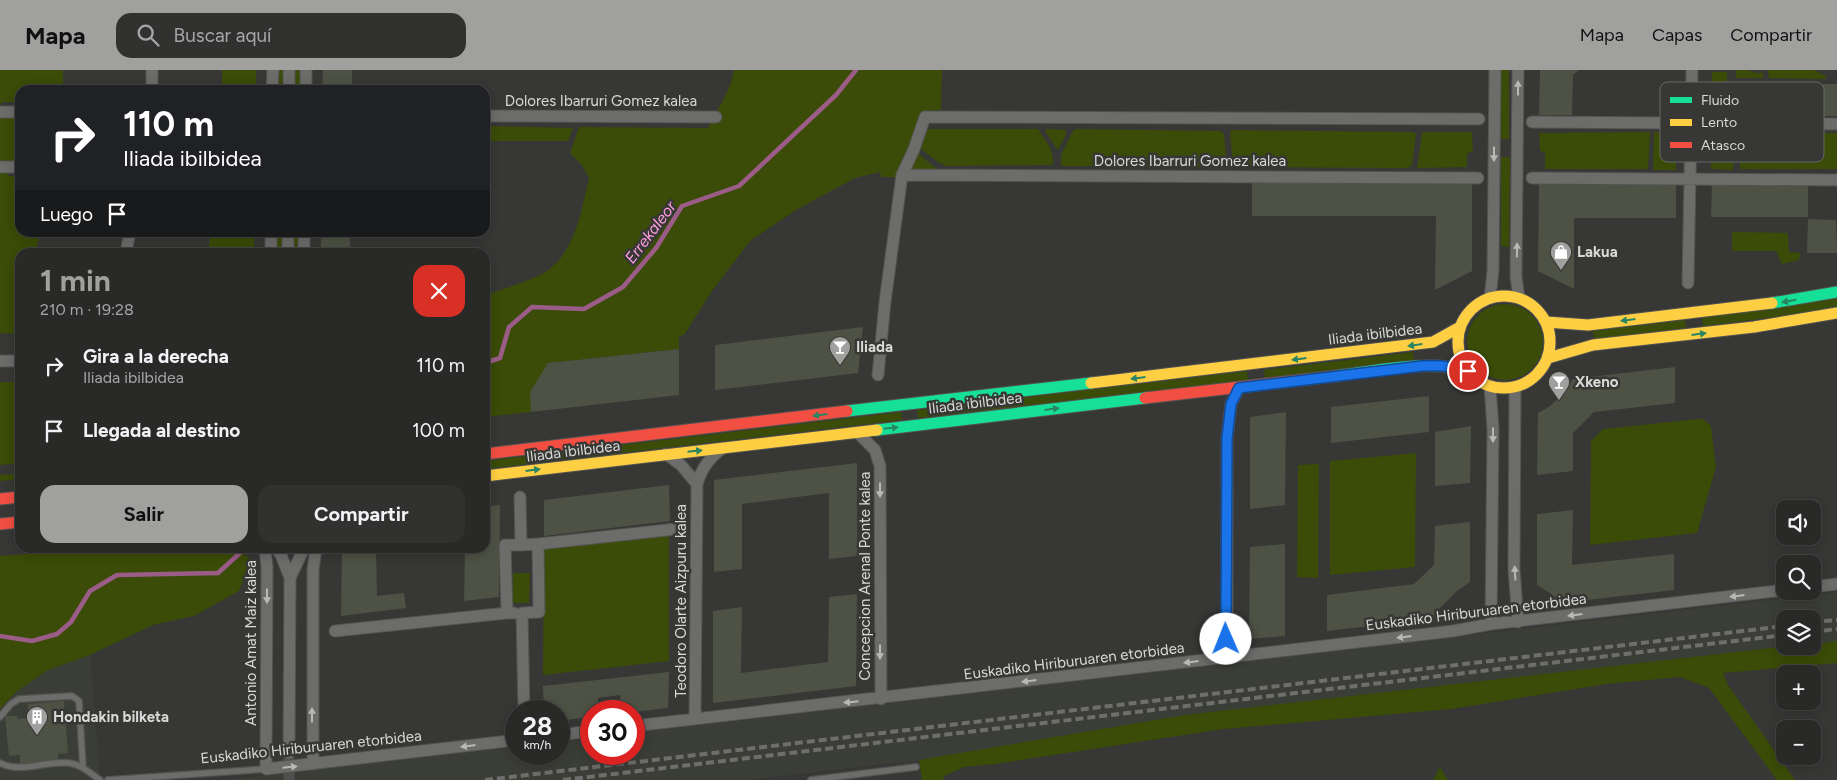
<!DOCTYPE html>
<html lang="es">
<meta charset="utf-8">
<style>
:root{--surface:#292928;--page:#313130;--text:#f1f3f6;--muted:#a5a6a8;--line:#454545;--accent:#a0a09f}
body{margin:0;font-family:Figtree,sans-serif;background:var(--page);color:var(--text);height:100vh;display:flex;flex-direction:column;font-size:19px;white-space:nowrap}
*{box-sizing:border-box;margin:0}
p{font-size:16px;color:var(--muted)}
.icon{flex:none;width:28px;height:28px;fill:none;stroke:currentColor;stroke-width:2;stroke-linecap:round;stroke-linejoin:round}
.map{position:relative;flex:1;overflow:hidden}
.side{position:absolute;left:15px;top:178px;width:475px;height:305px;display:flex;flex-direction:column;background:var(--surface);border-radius:15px;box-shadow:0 2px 12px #0003,0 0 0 1px var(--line)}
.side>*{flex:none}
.top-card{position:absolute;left:15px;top:15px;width:475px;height:152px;border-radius:15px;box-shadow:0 2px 12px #0003,0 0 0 1px var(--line);background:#202124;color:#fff;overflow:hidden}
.buttons{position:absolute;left:1776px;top:430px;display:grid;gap:10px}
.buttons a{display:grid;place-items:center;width:45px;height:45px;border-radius:10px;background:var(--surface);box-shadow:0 2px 12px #0003,0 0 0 1px var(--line);font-size:25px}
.speed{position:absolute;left:505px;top:630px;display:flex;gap:10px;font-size:25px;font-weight:700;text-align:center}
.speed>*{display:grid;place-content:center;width:65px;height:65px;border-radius:50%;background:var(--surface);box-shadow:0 2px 12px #0003,0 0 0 1px var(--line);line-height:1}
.speed small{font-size:12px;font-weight:400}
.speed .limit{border:8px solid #d22;background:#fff;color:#111}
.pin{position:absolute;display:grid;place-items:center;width:42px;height:42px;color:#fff;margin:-21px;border:2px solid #fff;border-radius:50%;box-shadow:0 1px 5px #0007}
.me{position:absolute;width:55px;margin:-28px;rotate:359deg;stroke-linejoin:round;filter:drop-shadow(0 0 4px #0008)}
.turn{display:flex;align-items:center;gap:18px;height:105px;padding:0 25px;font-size:22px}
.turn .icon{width:65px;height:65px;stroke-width:2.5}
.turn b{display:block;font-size:35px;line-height:42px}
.then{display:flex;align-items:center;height:48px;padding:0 25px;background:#0003;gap:10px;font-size:19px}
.round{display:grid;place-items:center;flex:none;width:52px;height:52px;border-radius:15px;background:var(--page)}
.headline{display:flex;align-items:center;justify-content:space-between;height:85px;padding:0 25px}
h1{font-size:30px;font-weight:700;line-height:38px;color:var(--accent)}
.primary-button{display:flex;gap:10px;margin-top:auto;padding:10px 25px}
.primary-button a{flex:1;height:58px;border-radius:15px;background:var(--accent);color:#111;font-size:20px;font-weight:700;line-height:58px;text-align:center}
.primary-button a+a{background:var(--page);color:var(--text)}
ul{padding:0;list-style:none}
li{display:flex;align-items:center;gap:15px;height:65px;padding:0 25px}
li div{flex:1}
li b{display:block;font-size:19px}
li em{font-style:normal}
header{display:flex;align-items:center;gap:30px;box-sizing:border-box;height:70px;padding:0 25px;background:var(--accent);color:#111}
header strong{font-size:24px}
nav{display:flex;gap:28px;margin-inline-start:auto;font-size:18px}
.search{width:350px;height:45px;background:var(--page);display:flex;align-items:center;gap:12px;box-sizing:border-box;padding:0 18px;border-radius:15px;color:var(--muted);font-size:19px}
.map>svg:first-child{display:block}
.built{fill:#3b3e36}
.green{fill:#3a4c07}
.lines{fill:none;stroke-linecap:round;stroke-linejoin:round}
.stream{stroke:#9c5c88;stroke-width:4.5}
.building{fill:#4d5244}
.street-tunnel{stroke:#4f4f4e;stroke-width:11;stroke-dasharray:11 5.5;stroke-linecap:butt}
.lane-casing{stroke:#535352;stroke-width:8}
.street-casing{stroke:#535352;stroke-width:13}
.fast-casing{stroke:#535352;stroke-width:13}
.slow-casing{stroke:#535352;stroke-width:13}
.jam-casing{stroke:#535352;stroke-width:13}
.lane{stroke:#6c6d6b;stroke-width:5.5}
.street{stroke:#6c6d6b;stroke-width:11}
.fast{stroke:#16e098;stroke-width:11}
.slow{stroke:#ffcf43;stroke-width:11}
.jam{stroke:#f24e42;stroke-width:11}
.rail{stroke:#6e6e6d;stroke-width:4;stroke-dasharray:8 4;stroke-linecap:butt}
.oneway{fill:#b8b9b7}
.oneway2{fill:#288462}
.route-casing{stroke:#114b97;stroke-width:12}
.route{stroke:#1a73e8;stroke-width:9}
.labels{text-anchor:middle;stroke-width:5;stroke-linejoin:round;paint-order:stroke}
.street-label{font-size:15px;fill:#d8d9d7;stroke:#373835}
.poi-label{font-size:15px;font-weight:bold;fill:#d8d9d7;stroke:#373835;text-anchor:start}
.water-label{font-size:16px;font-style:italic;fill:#fd9cde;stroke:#373835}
.key{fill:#373835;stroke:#676866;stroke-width:1}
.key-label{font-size:14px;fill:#d8d9d7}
</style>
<header>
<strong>Mapa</strong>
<div class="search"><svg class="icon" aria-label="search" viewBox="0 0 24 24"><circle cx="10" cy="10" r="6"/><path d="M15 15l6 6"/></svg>Buscar aquí</div>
<nav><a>Mapa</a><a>Capas</a><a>Compartir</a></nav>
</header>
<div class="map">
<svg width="1837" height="710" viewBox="0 0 1837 710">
<rect width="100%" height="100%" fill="#373736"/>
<path class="built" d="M1837 522V571L1813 574 1812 549H1785V576H1789L1185 645 929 689 747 710H226L516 676V684H559V671L591 668V684H634V663Z
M90 585 100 710H0V639L16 622 48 600Z"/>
<path class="green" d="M0 0H63V20H20V32H2L0 35Z
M222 0H256V20H222Z
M278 0H284V20H278Z
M294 0H300V20H294Z
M734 0H942L941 40 932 41 928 59H1038C1045 70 1056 82 1052 95L946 96 938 92 921 79 919 84 933 96 941 101 898 100 896 107H881L880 102 855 108 796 140 750 171 712 221 684 265 679 266V279L549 293 531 322V342L485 347V225C503 219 523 213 540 205 575 187 581 141 589 108L581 94 570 83 579 57 708 58C717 38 731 22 734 0Z
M1501 0H1509V69H1501Z
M1736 0C1739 0 1745 0 1748 0 1754 2 1756 5 1763 2V8H1736Z
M1768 0H1814L1826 6V9L1769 8Z
M1712 2H1727V46L1713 45Z
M0 46H20V93L0 92Z
M485 56 573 58 568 71H485Z
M1046 59 1066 60V65L1059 78 1057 79 1045 61Z
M1076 59 1220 61 1224 64 1227 97 1061 96V85L1073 61Z
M1231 60 1413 62 1416 64 1412 95 1408 98 1235 97 1233 94 1230 64Z
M1424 62H1472L1473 81 1467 84V97L1417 98 1422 63Z
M1650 62 1648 99H1545V83L1540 80 1539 63Z
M1654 62 1676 63V100H1653Z
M1712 63H1734L1733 100 1711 99Z
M1740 63H1837V99H1740Z
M1501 87H1510L1509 177 1501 176Z
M0 102H9L8 106H20V162L40 163 36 182H20V264L0 263Z
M1732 162 1788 163 1789 182 1800 183 1799 190 1782 194 1776 181H1732Z
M211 163H254V182H208Z
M277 163H283V182H277Z
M293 163H299V182H293Z
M1837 228V236L1799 244 1703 256 1702 248Z
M1467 272a38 38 0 1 1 76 0a38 38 0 1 1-76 0Z
M1685 250 1686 258 1594 269 1593 261Z
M1413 282 1414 290 1265 308 1264 300Z
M1247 301 1248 310 918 348 917 340Z
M0 312H20V393L0 395Z
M901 342 902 350 485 399V391Z
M1699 349H1703L1711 356 1716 397 1697 463 1590 475 1591 371 1603 359Z
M1416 383 1415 497 1330 505V391Z
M1319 394 1318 508 1297 507 1298 395Z
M19 404 20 409 0 411V405Z
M669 464V591L543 605 544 478Z
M106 478H233L251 489 239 521 194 546 153 555 90 585 48 600 16 622 0 639V486Z
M513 503H530L529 533H513Z
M1837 571V593L1723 603 1728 615 1795 710H1777L1709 618 1680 607 1607 614 1451 639 1223 659 995 694 964 697 944 706 943 710H922L919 690 1185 645 1789 576H1812L1813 574Z
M1440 697 1448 710H1433Z"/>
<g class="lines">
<path class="stream" d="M485 293 500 288 509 257 532 237 584 239 623 217 656 178 682 136 739 116 836 25 856 0
M0 566 32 571 57 564 71 552 90 521 117 505 218 503 240 483"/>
</g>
<path class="building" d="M323 0H352V20H322Z
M1540 0H1579L1573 5 1572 45H1539Z
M1736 14H1837V46H1735Z
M1252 110 1472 111V201L1435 220 1436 146H1252Z
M1539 112H1676V148H1574V219L1538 201Z
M1712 112 1808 113V147H1711Z
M1808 149 1836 150 1837 183H1807Z
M321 162H350V182H321Z
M863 257 858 303 715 320V275Z
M679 279V325L531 342 530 322 548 293Z
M1675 297V333L1594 342 1573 363V401L1537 405 1538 343 1550 336 1563 324 1573 309Z
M1429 326V362L1331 373V337Z
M1286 342 1285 435 1250 439V347Z
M1471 356 1470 413 1435 416V362Z
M857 393V486L829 489V423L742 434V499L714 502V410Z
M669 415 670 451 544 466V430Z
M500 435 499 527 464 531 465 478H485V437Z
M1573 440 1572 495 1674 484V520L1561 533 1550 523 1537 515V444Z
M1470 452V512L1457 521 1439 539 1432 549 1327 561V525L1414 514 1434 495 1435 456Z
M1285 474V566L1249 569 1250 477Z
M342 478H401L376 482 377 526 404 523 406 538 341 546Z
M857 524 856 616 713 633V541L742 537 741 603 828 592 829 527Z
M669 602 668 638 634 642 622 641 620 625 598 628 599 641H591V647L559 651V641H544L543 616Z
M64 631 68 683 58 684V692L20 695V685L9 686 5 646H17V649L29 648 28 634Z"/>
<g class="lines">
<path class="street-tunnel" d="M289 683V710"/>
<g class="lane-casing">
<path id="lane" d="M0 647 11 634 19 629 72 626 79 631 83 698
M0 693C22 704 46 690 69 693 81 694 91 704 100 710
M108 710 266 699
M811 710 916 697"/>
</g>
<g class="street-casing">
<path id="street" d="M152 0V20
M1518 0 1516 207 1519 228
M272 20 273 0
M289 20V0
M306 20V0
M0 42H20
M485 46 716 47
M1532 52 1837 54
M0 97H20
M902 105 1478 108
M1532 108 1837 110
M126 182 130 162
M271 182V162
M288 182V162
M304 182V162
M1688 213 1692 0
M1490 228 1493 201 1495 0
M0 291H20
M878 305 885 232 902 105 914 79 925 47 1479 49
M1490 316 1493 359 1491 554
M1515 317 1514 499 1518 552
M857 362 875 380 880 396 881 629
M666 384 681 395 697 414
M520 427 521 475 538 474 539 542 522 543 524 641
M538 474 676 459
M265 478 267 497 266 699 516 670
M276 478 281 485 290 508
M1812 517 1837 514
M514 543H507L505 475H521
M335 561 507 543
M1227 587V368L1231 334 1239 318
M695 649 697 414C702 398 709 388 723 378
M634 656 1453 561 1491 554 1785 520
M559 665 591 661
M289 683 290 508 304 478
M313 694V500L316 478"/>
</g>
<g class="fast-casing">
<path id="fast" d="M1772 233 1837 222
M1336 306C1378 301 1428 289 1468 301
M847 341 1091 313
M877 360 1145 328"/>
</g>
<g class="slow-casing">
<path id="slow" d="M1458 272a46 46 0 1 1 92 0a46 46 0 1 1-92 0Z
M1546 252 1588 255 1772 233
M1548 288 1593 275 1754 257 1837 243
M1091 313 1433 272 1460 257
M485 406 877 360"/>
</g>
<g class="jam-casing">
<path id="jam" d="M1145 328 1336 306
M485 384 847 341
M0 429 20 427
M0 454 20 452"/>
</g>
<use href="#lane" class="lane"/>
<use href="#street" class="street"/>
<use href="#fast" class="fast"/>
<use href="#slow" class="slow"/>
<use href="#jam" class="jam"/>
<path class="rail" d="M1812 552 1837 550
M1812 562 1837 559
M485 710 1785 556
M563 710 1785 565"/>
</g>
<defs><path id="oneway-solid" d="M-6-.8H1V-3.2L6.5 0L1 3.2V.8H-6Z" transform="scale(1.25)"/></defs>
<g class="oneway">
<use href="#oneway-solid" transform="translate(1518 18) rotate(-90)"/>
<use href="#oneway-solid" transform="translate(1494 84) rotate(90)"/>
<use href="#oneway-solid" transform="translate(1517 180) rotate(-89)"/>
<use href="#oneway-solid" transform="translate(1493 365) rotate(90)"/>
<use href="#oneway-solid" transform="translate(880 420) rotate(90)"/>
<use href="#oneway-solid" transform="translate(1515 503) rotate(-93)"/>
<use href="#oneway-solid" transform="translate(267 526) rotate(90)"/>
<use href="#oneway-solid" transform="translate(1737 526) rotate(173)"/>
<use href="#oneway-solid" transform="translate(1575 545) rotate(173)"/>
<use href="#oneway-solid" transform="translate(1404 567) rotate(173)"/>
<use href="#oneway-solid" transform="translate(880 582) rotate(90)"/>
<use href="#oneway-solid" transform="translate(1191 592) rotate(173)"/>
<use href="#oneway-solid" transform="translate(1029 611) rotate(173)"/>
<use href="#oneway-solid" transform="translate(851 632) rotate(174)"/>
<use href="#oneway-solid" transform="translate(312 645) rotate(-90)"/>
<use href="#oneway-solid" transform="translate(468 676) rotate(173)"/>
<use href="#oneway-solid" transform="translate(290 697) rotate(-6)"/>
</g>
<g class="oneway2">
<use href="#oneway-solid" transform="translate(1789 231) rotate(170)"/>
<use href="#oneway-solid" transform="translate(1628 250) rotate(173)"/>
<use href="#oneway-solid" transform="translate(1699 264) rotate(-7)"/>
<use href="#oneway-solid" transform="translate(1415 275) rotate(172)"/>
<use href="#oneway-solid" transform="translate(1299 289) rotate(173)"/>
<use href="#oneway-solid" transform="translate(1138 308) rotate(173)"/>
<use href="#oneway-solid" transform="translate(1052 339) rotate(-7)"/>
<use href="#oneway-solid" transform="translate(820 345) rotate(173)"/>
<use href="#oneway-solid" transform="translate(891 358) rotate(-6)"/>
<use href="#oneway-solid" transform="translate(695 381) rotate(-6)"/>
<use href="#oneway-solid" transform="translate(533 400) rotate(-7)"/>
</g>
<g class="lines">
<g class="route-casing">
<path id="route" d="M1226 569 1227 368 1231 334 1239 318 1422 296C1439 295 1453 296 1468 301"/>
</g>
<use href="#route" class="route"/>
</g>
<defs>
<g id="shop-pin" transform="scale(1.125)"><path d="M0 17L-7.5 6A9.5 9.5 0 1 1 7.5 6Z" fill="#a0a09f" stroke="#373835"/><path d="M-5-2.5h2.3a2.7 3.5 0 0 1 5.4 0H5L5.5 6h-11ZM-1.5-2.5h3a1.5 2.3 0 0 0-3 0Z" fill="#fff"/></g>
<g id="bar-pin" transform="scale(1.125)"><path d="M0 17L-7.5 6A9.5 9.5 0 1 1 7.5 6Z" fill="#a0a09f" stroke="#373835"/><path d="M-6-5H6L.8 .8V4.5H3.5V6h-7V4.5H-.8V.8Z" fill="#fff"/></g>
<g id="building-pin" transform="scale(1.125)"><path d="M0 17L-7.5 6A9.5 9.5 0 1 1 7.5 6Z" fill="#a0a09f" stroke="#373835"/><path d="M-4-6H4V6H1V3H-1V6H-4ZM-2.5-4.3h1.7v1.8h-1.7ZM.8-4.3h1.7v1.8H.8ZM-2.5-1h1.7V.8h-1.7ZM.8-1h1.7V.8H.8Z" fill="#fff"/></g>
</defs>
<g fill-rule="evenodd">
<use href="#shop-pin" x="1561" y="182"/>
<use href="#bar-pin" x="840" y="277"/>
<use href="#bar-pin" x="1559" y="312"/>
<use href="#building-pin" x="37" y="647"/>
</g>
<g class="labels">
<g class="street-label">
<text x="601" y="36">Dolores Ibarruri Gomez kalea</text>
<text x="1190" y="96">Dolores Ibarruri Gomez kalea</text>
<text transform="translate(1375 264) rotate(-7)" y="5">Iliada ibilbidea</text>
<text transform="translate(975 333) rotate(-7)" y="5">Iliada ibilbidea</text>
<text transform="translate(573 381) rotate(-7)" y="5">Iliada ibilbidea</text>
<text transform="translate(865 506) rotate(-90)" y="5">Concepcion Arenal Ponte kalea</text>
<text transform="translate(681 531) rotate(-90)" y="5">Teodoro Olarte Aizpuru kalea</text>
<text transform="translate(1476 542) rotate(-7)" y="5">Euskadiko Hiriburuaren etorbidea</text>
<text transform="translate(251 573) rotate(-90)" y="5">Antonio Amat Maiz kalea</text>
<text transform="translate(1074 591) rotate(-7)" y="5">Euskadiko Hiriburuaren etorbidea</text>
<text transform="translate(311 677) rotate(-6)" y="5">Euskadiko Hiriburuaren etorbidea</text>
</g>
<g class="poi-label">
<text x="1577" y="187">Lakua</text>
<text x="856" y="282">Iliada</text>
<text x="1575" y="317">Xkeno</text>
<text x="53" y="652">Hondakin bilketa</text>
</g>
<g class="water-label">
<text transform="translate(650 162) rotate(-53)" y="6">Errekaleor</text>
</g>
</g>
<rect x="1660" y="12" width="164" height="80" rx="8" class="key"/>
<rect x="1670" y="27" width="22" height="6" fill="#16e098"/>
<rect x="1670" y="49" width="22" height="7" fill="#ffcf43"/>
<rect x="1670" y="72" width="22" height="6" fill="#f24e42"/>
<g class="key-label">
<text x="1701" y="35">Fluido</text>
<text x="1701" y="57">Lento</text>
<text x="1701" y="80">Atasco</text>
</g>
</svg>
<div class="buttons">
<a><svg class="icon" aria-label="sound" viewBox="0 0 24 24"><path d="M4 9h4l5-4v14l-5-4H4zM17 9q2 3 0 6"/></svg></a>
<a><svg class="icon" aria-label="search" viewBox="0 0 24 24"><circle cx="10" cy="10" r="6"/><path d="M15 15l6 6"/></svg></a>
<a><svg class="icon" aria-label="layers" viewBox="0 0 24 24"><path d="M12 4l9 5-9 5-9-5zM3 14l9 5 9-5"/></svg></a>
<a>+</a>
<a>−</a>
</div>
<div class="speed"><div>28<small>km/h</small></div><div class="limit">30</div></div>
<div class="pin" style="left:1468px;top:301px;background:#d93025"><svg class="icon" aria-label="arrive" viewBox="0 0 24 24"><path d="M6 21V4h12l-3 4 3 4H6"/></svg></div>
<svg class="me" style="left:1226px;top:569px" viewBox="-20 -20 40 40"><circle r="19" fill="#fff"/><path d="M0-13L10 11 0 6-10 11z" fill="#1a73e8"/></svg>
<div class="top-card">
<div class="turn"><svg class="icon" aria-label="right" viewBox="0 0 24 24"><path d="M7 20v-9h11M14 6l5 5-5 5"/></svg><div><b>110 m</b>Iliada ibilbidea</div></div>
<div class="then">Luego<svg class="icon" aria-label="arrive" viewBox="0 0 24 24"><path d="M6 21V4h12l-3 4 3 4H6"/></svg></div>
</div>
<section class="side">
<div class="headline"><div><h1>1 min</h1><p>210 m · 19:28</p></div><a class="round" style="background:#d93025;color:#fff"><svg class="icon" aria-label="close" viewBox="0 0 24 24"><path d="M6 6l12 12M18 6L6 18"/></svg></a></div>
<ul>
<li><svg class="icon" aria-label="right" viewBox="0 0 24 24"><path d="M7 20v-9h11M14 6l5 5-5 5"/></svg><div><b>Gira a la derecha</b><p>Iliada ibilbidea</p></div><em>110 m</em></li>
<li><svg class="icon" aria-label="arrive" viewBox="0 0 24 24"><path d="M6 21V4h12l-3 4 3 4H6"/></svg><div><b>Llegada al destino</b></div><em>100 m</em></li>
</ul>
<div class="primary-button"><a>Salir</a><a>Compartir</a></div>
</section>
</div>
